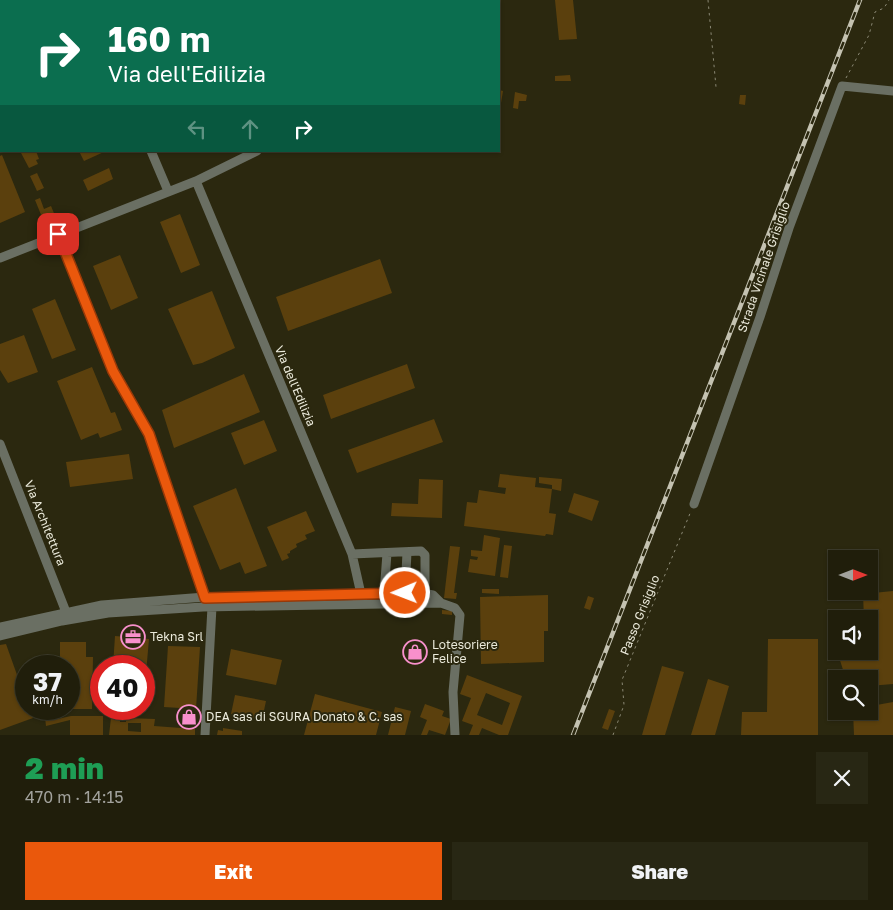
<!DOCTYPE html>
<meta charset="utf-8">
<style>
:root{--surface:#201e0b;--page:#282714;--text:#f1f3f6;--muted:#a2a29d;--line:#3d3c2c;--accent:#ea580c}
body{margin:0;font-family:"Golos Text",sans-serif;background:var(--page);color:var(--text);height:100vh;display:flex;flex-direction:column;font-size:19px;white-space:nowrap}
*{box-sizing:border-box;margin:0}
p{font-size:16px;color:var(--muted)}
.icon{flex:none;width:28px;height:28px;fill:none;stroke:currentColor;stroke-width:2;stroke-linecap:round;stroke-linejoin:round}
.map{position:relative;height:735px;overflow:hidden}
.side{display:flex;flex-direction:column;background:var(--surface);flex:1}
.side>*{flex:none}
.top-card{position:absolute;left:0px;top:0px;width:500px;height:152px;box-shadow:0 1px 4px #0004,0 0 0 1px var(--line);background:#0b6e4f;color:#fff;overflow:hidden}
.needle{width:32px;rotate:90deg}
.tools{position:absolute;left:828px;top:550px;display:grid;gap:10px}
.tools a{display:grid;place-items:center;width:50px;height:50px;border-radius:0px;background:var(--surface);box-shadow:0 1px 4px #0004,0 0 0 1px var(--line);font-size:25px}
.speed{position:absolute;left:15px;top:655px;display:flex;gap:10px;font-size:25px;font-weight:700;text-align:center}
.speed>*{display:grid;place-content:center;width:65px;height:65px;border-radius:50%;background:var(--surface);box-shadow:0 1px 4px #0004,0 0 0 1px var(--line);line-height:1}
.speed small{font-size:12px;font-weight:400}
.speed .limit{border:8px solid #d22;background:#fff;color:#111}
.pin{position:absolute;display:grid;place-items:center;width:42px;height:42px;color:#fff;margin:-21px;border-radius:10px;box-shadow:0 2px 8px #0006}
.me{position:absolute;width:55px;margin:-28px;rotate:269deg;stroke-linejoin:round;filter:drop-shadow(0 0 4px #0008)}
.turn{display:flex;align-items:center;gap:18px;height:105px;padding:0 25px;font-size:22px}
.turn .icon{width:65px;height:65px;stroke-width:2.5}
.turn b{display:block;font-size:35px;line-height:42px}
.lanes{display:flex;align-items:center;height:48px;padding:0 25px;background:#0003;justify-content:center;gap:25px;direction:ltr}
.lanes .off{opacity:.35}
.round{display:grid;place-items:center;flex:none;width:52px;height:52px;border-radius:0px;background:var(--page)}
.head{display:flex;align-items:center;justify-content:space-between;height:85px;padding:0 25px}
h1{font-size:30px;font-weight:800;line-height:38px;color:#1e9e55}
.primary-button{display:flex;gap:10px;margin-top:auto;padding:10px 25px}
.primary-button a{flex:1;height:58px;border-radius:0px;background:var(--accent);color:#fff;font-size:20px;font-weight:800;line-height:58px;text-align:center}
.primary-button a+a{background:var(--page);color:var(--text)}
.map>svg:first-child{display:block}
.building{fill:#5b400d;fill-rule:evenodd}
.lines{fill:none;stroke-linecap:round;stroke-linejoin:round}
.path{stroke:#8b8975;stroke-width:1;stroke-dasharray:2.5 4;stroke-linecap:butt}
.minor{stroke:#6a6f63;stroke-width:9}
.rail-casing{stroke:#c4c2b1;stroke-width:4.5}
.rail{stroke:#2b280f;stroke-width:2.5;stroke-dasharray:8;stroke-linecap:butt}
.route-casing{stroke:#983908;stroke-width:12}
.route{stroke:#ea580c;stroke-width:9}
.labels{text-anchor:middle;stroke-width:4;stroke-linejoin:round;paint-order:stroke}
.street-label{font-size:12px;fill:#ebeadb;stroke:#2b280f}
.poi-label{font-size:12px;fill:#ebeadb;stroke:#2b280f;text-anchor:start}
</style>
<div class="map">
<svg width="893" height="735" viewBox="0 0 893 735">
<rect width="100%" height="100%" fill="#2b280f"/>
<path class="building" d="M555 0H573L577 39 559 40Z
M570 75 571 81H555V76Z
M499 90 503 91 500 109H499Z
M515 92 527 95 526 101H519L518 109 513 108Z
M740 95H746L745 105 739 104Z
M20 151H36L39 159 36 160 38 164 29 168Z
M79 151H106L84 161Z
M2 155 25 212 0 223V156Z
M109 168 113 179 88 191 83 180Z
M37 173 44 188 37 191 30 176Z
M40 198 44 209 51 206 56 218 44 222 35 200Z
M180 214 200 265 181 273 160 222Z
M120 255 138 298 111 310 93 266Z
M380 259 392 293 288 331 276 297Z
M212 291 235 348 202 363 193 365 168 309Z
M55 299 76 350 52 359 32 309Z
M24 335 38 372 8 383 0 370V344Z
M407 364 415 388 331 419 323 395Z
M92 367 111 413 115 412 122 430 100 438 98 433 81 440 57 381Z
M244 374 260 412 174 448 162 410Z
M434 419 443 442 357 473 348 450Z
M264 420 277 451 244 465 231 433Z
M129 454 133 479 70 487 66 462Z
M500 474 536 478 535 487 552 489 549 513 556 514 553 535 546 534 545 536 464 526 467 502 477 503 479 490 505 494 506 488 498 487Z
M539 477 562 479 561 491 552 489V485L539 483Z
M419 479 443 480 442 518 391 516 392 503 418 504Z
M236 488 267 566 245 574 240 562 220 570 193 506Z
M574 493 599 501 592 521 568 512Z
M306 511 315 531 305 535 307 539 296 544 297 547 290 551V553L287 554 289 558 282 561 267 527Z
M484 535 500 538 495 576 468 572 470 559 477 560 478 557 471 556V550L482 551Z
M504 545 512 546 508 578 500 577Z
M450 546 460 547 454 593H457L456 599 444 598Z
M482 589H499V594L482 593Z
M893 591V684L869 686V679H846L837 651H869V619H864L863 594Z
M548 595V631H544V662L481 664 480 597Z
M588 596 594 598 590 610 584 608Z
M442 610 452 611V615L442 614Z
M115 636 149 639 145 685 144 666H113Z
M768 639H818V735H741L742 712H767Z
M60 642H86V657H93L92 709H69V666H54V657H60Z
M6 644 26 700V709H30L33 718 0 730V645Z
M168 646 200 647 196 709 164 707Z
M231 649 282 660 276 685 226 675Z
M662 666 684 672 665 735H642Z
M467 675 522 696 508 735H499L482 728 479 735H469L473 725 462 721 471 698 460 694ZM486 693 510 703 502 725 477 715Z
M708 679 729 686 715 735H691Z
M315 694 382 712 376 735H304Z
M235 695 266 701 262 720 231 714Z
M893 702V735H854L853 711H869L871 706Z
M425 704 444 711 442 716 451 719 445 735 429 730 427 735H421L427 720 420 717Z
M395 707 411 711 405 735H388Z
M44 709H48L49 715 53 720 71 716H103V735H70V720L46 726Z
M609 709 615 711 608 730 602 728Z
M111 718H120V722H126V718L155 719 154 726 195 729V735H109ZM128 723H141V732L128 731Z
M223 728 242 731V735H217L218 730 223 731Z"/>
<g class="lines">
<path class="path" d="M708 0 716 87
M846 78 869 35 875 12 884 8 889 0
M613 735 624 705 622 680 691 511"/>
<path class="minor" d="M86 0V1
M486 1 488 0
M151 151 168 191
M196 181 352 554 363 603
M58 234 113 371 149 435 205 597
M0 258 196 181 257 151
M0 444 66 612
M694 504 760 317 789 228 842 86 893 91
M352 554 421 551 425 555V593
M405 593 407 552
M384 594 387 553
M0 627 102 605 205 597 422 593 433 595 441 603
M0 636 62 621 108 613 203 607 441 603 455 608 460 615 453 692 455 735
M205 735 212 607"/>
<g class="rail-casing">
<path id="rail" d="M573 735 860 0"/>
</g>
<use href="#rail" class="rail"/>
</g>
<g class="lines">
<g class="route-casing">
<path id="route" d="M58 234 113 371 149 434 205 598 405 593"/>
</g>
<use href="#route" class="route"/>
</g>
<defs>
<g id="office-ring" transform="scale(1.25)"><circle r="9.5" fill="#2b280f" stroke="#f890cc" stroke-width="1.5"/><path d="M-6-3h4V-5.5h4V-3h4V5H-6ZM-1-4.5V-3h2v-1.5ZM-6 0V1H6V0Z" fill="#f890cc"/></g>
<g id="shop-ring" transform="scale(1.25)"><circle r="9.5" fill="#2b280f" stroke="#f890cc" stroke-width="1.5"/><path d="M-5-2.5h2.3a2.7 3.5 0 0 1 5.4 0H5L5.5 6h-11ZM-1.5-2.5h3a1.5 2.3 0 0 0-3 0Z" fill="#f890cc"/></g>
</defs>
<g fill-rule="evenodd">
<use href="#office-ring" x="133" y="637"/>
<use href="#shop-ring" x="415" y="652"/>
<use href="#shop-ring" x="189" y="717"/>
</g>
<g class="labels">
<g class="street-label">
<text transform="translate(764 267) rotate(-71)" y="4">Strada Vicinale Grisiglio</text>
<text transform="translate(295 386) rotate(67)" y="4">Via dell'Edilizia</text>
<text transform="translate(45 523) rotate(68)" y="4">Via Architettura</text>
<text transform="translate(640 615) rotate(-68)" y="4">Passo Grisiglio</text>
</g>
<g class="poi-label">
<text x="150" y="641">Tekna Srl</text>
<text x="432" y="649">Lotesoriere<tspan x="432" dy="14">Felice</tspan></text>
<text x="206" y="721">DEA sas di SGURA Donato &amp; C. sas</text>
</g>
</g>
</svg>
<div class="tools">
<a><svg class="needle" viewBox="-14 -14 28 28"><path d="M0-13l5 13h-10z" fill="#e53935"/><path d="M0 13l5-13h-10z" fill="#a2a29d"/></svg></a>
<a><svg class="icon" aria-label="sound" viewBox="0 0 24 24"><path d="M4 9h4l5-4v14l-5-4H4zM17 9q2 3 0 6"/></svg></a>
<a><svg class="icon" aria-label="search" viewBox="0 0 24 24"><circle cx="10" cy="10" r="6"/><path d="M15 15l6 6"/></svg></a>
</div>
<div class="speed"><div>37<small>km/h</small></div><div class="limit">40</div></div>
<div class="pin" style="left:58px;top:234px;background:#d93025"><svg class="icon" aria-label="arrive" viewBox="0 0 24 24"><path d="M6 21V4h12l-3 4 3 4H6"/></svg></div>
<svg class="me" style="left:405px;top:593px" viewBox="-20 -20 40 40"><circle r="17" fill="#ea580c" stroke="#fff" stroke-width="3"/><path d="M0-11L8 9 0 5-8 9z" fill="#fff"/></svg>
<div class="top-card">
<div class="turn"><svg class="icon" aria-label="right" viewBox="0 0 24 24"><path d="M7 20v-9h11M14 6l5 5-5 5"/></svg><div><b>160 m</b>Via dell'Edilizia</div></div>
<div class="lanes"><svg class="icon off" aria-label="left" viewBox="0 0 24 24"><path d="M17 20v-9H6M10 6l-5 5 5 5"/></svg><svg class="icon off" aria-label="ahead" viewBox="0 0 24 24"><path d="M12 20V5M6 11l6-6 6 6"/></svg><svg class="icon" aria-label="right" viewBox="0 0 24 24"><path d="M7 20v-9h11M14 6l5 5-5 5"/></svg></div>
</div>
</div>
<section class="side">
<div class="head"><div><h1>2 min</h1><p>470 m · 14:15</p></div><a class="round"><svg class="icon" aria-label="close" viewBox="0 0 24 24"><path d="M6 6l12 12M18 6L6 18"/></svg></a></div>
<div class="primary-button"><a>Exit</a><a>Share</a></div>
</section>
